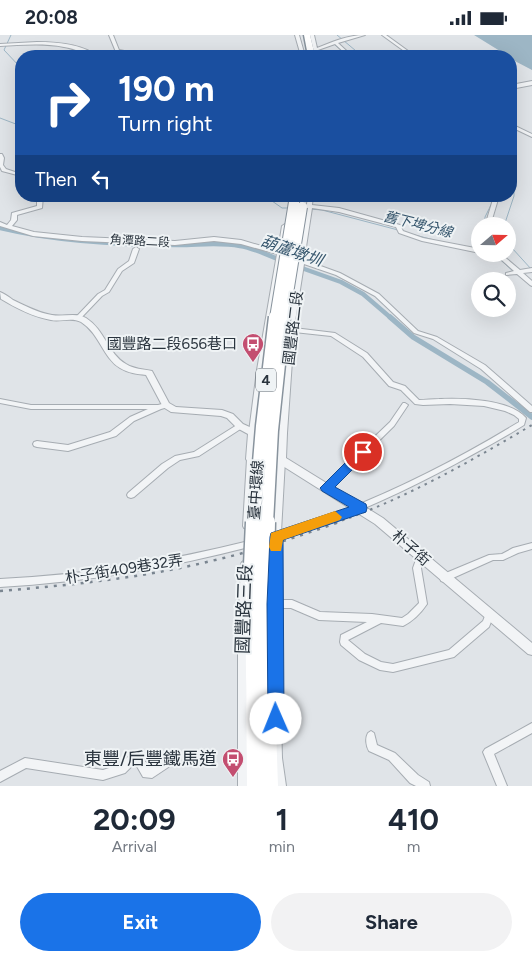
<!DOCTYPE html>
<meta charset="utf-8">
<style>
:root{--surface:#fff;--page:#f2f2f3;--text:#1f2937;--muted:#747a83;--accent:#1a73e8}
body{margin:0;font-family:Figtree,"Noto Sans TC",sans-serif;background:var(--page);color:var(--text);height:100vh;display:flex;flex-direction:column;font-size:19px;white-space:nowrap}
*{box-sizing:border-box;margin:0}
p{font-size:16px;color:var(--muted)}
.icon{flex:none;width:28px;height:28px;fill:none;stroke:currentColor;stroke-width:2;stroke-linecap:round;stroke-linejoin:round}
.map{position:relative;height:751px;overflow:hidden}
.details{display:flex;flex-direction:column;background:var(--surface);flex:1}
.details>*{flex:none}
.hud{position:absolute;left:15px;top:15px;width:502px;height:152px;border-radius:20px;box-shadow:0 5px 20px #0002;background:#1a4fa0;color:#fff;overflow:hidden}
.needle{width:32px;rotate:70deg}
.controls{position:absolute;left:471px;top:182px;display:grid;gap:10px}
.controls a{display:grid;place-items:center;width:45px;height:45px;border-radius:50%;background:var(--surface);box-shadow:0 5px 20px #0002;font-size:25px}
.pin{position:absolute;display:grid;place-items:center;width:42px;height:42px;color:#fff;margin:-21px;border:2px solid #fff;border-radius:50%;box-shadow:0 1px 5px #0007}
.me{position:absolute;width:55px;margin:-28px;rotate:359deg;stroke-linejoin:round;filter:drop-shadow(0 0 4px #0008)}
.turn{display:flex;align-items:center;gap:18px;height:105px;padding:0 20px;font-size:22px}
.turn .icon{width:65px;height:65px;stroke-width:2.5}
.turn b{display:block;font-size:35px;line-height:42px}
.then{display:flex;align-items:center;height:48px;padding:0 20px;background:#0003;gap:10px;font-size:19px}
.eta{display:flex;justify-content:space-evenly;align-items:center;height:85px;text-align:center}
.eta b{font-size:30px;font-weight:700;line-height:35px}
.button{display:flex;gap:10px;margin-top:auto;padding:10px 20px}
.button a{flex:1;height:58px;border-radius:30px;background:var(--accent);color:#fff;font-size:20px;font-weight:700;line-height:58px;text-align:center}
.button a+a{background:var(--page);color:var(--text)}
.status{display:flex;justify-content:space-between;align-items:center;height:35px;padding:0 25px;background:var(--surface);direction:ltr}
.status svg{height:14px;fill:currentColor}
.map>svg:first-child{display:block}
.water{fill:#9db6c5}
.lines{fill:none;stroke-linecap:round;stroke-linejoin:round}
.stream{stroke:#9db6c5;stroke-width:1}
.canal-far1{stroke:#9db6c5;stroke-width:4.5}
.canal{stroke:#9db6c5;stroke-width:5.5}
.minor-casing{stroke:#a6acb2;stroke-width:2}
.tertiary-casing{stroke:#a6acb2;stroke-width:2}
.motorway-casing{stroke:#88939d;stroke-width:3}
.minor{fill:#f2f4f6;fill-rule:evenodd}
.tertiary{fill:#f2f4f6;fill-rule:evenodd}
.motorway{fill:#fff;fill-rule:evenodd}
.rail-far1{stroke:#7a8590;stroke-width:2;stroke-dasharray:2.5 5;stroke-linecap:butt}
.rail{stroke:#7a8590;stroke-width:2.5;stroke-dasharray:3 6;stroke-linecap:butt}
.motorway-bridge-far2-casing{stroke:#88939d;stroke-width:12;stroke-linecap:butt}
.motorway-bridge-far1-casing{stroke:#88939d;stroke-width:15;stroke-linecap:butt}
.motorway-bridge-casing{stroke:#88939d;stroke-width:19;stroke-linecap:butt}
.motorway-bridge-far2{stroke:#fff;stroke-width:10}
.motorway-bridge-far1{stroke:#fff;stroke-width:12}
.motorway-bridge{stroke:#fff;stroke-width:16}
.route{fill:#1a73e8;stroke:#114b97}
.slow{fill:#f59e0b}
.labels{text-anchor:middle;stroke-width:4;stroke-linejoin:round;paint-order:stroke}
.far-street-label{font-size:12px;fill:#2a343e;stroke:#eff3f5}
.far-water-label{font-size:14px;font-style:italic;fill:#37576e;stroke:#eff3f5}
.shield{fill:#eff3f5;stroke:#656d75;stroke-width:1}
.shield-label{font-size:14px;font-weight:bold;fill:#2a343e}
.street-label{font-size:15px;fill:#2a343e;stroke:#eff3f5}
.poi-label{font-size:15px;fill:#2a343e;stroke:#eff3f5;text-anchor:end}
.water-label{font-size:16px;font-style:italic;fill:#37576e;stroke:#eff3f5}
.near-street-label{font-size:18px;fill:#2a343e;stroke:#eff3f5}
.near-poi-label{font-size:18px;fill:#2a343e;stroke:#eff3f5;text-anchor:end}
</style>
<div class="status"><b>20:08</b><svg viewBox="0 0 49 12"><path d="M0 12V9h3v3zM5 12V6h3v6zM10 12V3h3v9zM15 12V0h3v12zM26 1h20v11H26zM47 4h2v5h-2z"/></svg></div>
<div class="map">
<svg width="532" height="751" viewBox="0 0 532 751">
<rect width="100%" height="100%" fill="#e0e4e8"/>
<path class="water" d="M474 0H532V35L511 24V21H508Z"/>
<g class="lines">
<path class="stream" d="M11 0 4 15 21 33
M337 0 362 21
M335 10 341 15
M0 83 21 91
M265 161 282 173H290
M310 174 322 175 398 195
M485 191V182L492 168
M504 191 514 161V156L511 154
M407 198 434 205
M508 202 512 213 532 235
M494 219 514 237"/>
<path class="canal-far1" d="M0 193C58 207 119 210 179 210 199 210 219 207 240 211 254 213 269 221 283 226
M296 231 341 247 363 259 391 283"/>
<path class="canal" d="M390 282 413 302 487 347 532 382"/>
<g class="minor-casing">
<path id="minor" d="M109 0H113L119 15 151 21H143L116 17Z
M295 0H299L305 21H301Z
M310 0H314L317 13C332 7 348 0 365 0L338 8 352 21H348L335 9 318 15 319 21H315Z
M382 0H386L415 21H411Z
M511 89 532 99V102L511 92Z
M0 119H2L4 123 3 130 6 134 21 139V141L2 136 0 132Z
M37 161H43L42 173 17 180V185L12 191 34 197 82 202 175 206 214 202 241 205 278 216 282 191 285 189 287 190 288 191 271 291 288 293 307 172 304 171 307 169 308 161H313L312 170 339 173 400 190 403 196 423 203 480 214V218L422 206 399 198 396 192 339 177 312 173 304 225 340 238 379 259 418 296 437 302 485 330 532 371V377H530L481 334 433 304 414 298 375 261 336 240 304 229 294 293 335 298 367 318 393 347 405 351 419 365C426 365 432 364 439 364 462 363 510 364 526 383L524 390 511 398C438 440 363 479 281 504L278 565H292L320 577 372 579 402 583 408 579 419 568 413 533 418 519 421 518 424 519 425 521 421 533 427 569C421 578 413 586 403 591L381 588 348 605 365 619 381 627 393 629 449 615 483 586 487 576 490 575 493 576 494 579 489 592 454 622 393 637 380 635 359 625 341 610 340 607 341 600 367 587 319 585 291 573H278L282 723 286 751H276L272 723 270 569 273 506 266 508 263 507 262 505 263 503 273 499 277 425 278 423H284L285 425 281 497C365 472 445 432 519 387V384L514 380 505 376 484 371 450 369 423 370 415 369 401 355 389 351 363 322 331 301 294 297 287 398 285 400H281L279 398 288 297 270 295 263 335 257 397 255 399H251L249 397 257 335 277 219 241 209 214 206 175 210 82 206 33 201 0 191V187L7 190 11 185 12 178 37 171Z
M494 161H499L490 191H485Z
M136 212 139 214 134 228 122 236 109 257 102 261 81 283H77L76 282 77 281 98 259 105 255 118 234 129 226 133 214Z
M495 219H501L520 235 532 233V237L523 238 532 246V251L530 250 517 239 506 240V238L514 236Z
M0 364 31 370H158L166 368 169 370 168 372 161 374 134 386 116 401 68 416 37 412 34 411 33 409 34 407 37 406 68 410 110 397 130 382 148 374H31L0 368Z
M403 368H405L408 370 394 391 329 455 326 456 323 455 322 453 323 451 390 387Z
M240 388 242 389 244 391 242 393 199 421 180 425 168 433 134 462 131 463 128 462 127 460 128 458 162 429 175 421 194 417Z
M251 421 254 422 255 424 251 491 250 493 247 494 244 493 243 491 247 424 248 422Z
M253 505 256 506 257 508 256 510 253 511C169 533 87 547 0 552V544C87 540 169 526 253 505Z
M532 508V514L518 518 503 525H493L444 547 441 546 440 543 441 540 489 520 502 519 513 513Z
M245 525 248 527 249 529 246 596 248 751H238V596L241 529 242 527Z
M532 688V698L494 719 507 751H497L483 717 485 714Z
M371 696 374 698 377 710 395 718 418 740 429 747 430 751H416L410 748 389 725 369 716C366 711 365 703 368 698Z
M136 716 139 718 150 733 170 721 173 723 175 726 173 729 152 743 143 742 135 728 125 738 103 745 26 733 0 747V736L25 723 103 735 118 730 133 718Z"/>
</g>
<g class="tertiary-casing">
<path id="tertiary" d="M37 7C58 7 81 9 98 21 89 22 75 13 64 12 43 8 21 10 0 11V9Z
M532 46V50L511 54V50Z
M0 257C5 259 9 262 13 265 25 271 39 278 52 280 64 282 76 277 86 283 105 295 108 319 126 329 134 334 143 334 152 336L169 368 176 372 222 375 233 379 243 389 254 394 286 396 287 398 286 423 383 483 532 608V620L528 619 375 489 278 428 276 425 278 401 257 400 256 420 267 421 269 424 267 427H248L246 424 248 399 237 393 227 383 221 381 171 377 163 372 146 340C137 339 128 338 120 333 103 323 100 299 81 287 72 282 60 287 51 285 33 282 16 273 1 264Z"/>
</g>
<g class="motorway-casing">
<path id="motorway" d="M304 0H310L315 21H308Z
M252 524 257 525 259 529 261 525 266 524 271 525 273 530V607L278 751H247L245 530 247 525Z"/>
</g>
<use href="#minor" class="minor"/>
<use href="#tertiary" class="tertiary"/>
<use href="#motorway" class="motorway"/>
<path class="rail-far1" d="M335 488C405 464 469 427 532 390"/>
<path class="rail" d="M0 556C71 550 142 543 211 526 255 516 297 502 339 487"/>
<g class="motorway-bridge-far2-casing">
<path id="motorway-bridge-far2" d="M275 283 295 161
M284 283 302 172"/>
</g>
<g class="motorway-bridge-far1-casing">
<path id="motorway-bridge-far1" d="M254 488 262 391 275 282
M267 488 272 395 284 282"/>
</g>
<g class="motorway-bridge-casing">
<path id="motorway-bridge" d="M252 530 254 487
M266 530 267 487"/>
</g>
<use href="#motorway-bridge-far2" class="motorway-bridge-far2"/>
<use href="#motorway-bridge-far1" class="motorway-bridge-far1"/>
<use href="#motorway-bridge" class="motorway-bridge"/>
</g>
<path class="route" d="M363 413 369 417 367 420 335 452 366 469 367 473 366 477 283 505 284 684 282 690 276 692 271 690 268 684 267 569 270 502 271 498 349 472 322 456 320 453 359 414Z"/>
<path class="slow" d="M335 476 342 482 340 485 283 505 281 516H271L269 512 271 498Z"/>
<defs>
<g id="bus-pin" transform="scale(1.125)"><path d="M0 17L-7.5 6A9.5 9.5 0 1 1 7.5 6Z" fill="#c34e70" stroke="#eff3f5"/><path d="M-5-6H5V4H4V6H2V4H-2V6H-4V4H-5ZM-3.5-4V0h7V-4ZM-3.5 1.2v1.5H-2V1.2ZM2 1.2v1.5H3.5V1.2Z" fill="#fff"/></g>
</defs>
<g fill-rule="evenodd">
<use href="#bus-pin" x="253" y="309"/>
<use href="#bus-pin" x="233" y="724"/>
</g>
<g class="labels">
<g class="far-street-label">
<text transform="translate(140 206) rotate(3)" y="4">角潭路二段</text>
</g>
<g class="far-water-label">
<text transform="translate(418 189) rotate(14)" y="5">舊下埤分線</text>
</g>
<rect class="shield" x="256" y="333.5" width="20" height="23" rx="4"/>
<g class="shield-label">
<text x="266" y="350">4</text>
</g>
<g class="street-label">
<text transform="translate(293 293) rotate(-83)" y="5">國豐路二段</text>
<text transform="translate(256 455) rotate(-86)" y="5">臺中環線</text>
<text transform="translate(411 513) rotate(41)" y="5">朴子街</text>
<text transform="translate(124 534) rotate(-9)" y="5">朴子街409巷32弄</text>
</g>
<g class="poi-label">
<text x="237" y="314">國豐路二段656巷口</text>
</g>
<g class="water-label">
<text transform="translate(292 215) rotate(19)" y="6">葫蘆墩圳</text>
</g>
<g class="near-street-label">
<text transform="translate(244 574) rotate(-88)" y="6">國豐路三段</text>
</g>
<g class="near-poi-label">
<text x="217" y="730">東豐/后豐鐵馬道</text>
</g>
</g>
</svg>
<div class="controls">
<a><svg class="needle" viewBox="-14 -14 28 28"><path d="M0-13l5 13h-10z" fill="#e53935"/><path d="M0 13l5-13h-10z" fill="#747a83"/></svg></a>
<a><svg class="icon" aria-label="search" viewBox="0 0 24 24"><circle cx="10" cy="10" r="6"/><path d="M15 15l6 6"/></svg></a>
</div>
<div class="pin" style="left:363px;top:417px;background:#d93025"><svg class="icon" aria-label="arrive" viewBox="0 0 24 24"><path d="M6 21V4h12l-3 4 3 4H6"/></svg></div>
<svg class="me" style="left:276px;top:684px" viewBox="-20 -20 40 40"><circle r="19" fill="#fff"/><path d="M0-13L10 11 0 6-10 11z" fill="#1a73e8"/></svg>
<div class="hud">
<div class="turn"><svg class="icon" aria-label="right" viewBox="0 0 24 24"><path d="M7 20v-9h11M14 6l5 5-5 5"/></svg><div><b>190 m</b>Turn right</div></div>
<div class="then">Then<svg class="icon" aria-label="left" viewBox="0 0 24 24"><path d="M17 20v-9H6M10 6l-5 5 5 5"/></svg></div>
</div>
</div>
<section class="details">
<div class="eta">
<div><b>20:09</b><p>Arrival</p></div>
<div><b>1</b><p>min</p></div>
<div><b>410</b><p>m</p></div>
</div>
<div class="button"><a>Exit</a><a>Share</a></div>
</section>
